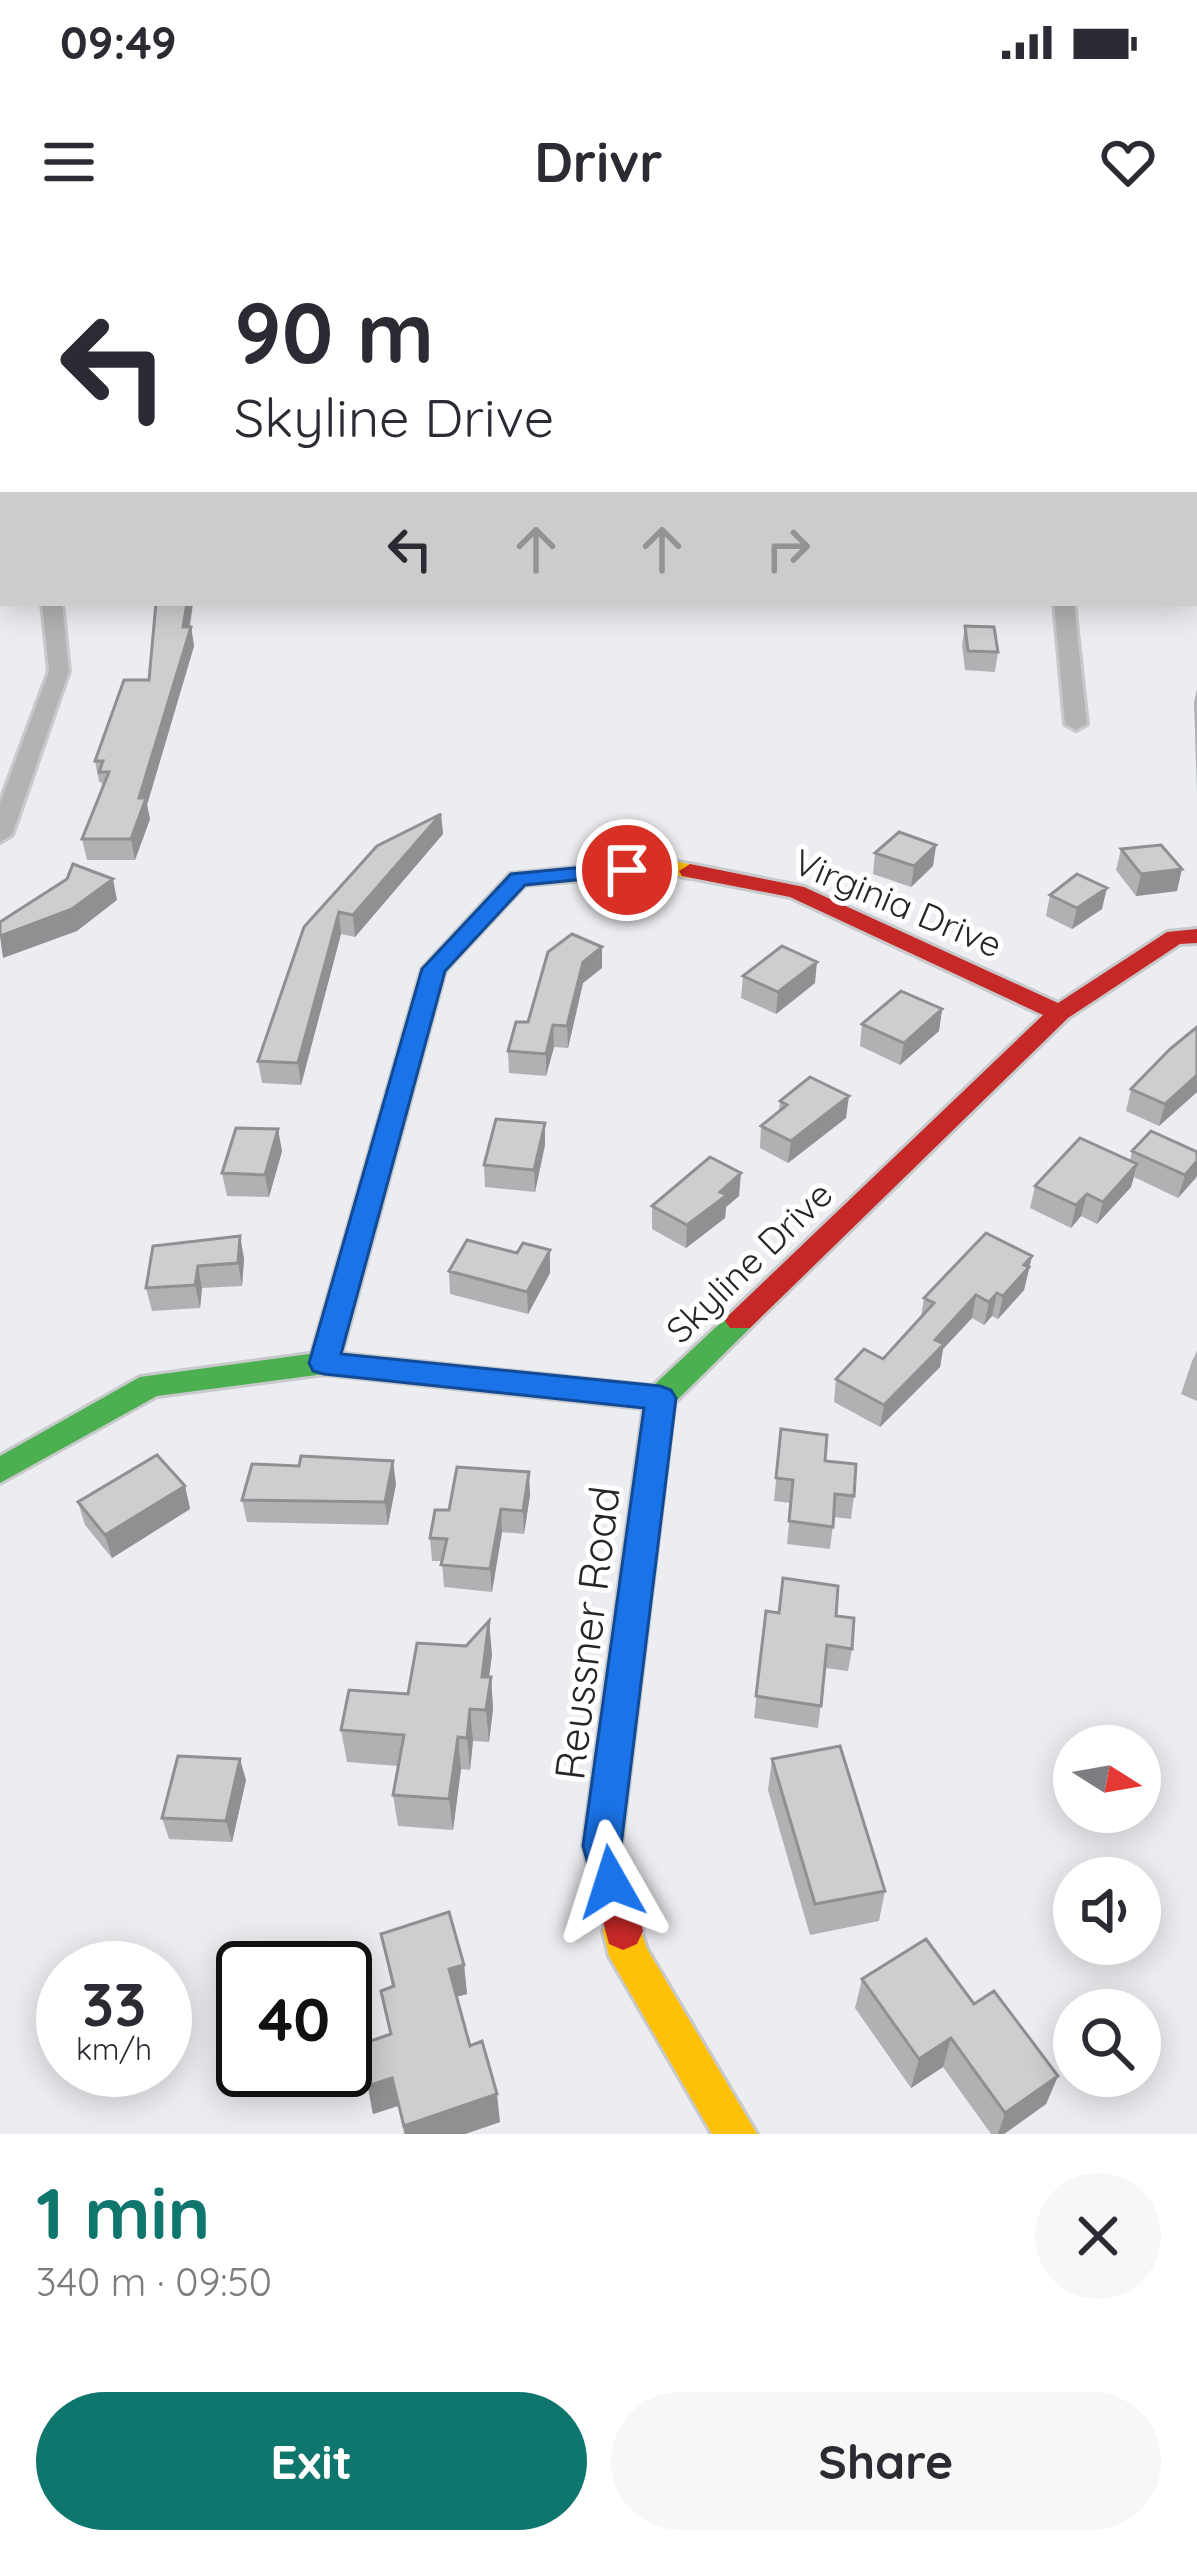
<!DOCTYPE html>
<meta charset="utf-8">
<style>
:root{--surface:#fff;--page:#f7f7f7;--text:#2b2b33;--muted:#7c7c81;--accent:#0f766e}
body{margin:0;font-family:Quicksand,sans-serif;background:var(--page);color:var(--text);height:100vh;display:flex;flex-direction:column;font-size:45px;white-space:nowrap}
*{box-sizing:border-box;margin:0}
p{font-size:39px;color:var(--muted)}
.icon{flex:none;width:66px;height:66px;fill:none;stroke:currentColor;stroke-width:2;stroke-linecap:round;stroke-linejoin:round}
.map{position:relative;height:1894px;overflow:hidden}
.side{display:flex;flex-direction:column;background:var(--surface);flex:1}
.side>*{flex:none}
.hud{position:absolute;left:0px;top:0px;width:1197px;height:366px;box-shadow:0 6px 30px #0003;background:#fff;color:var(--text);overflow:hidden}
.needle{width:78px;rotate:101deg}
.controls{position:absolute;left:1053px;top:1485px;display:grid;gap:24px}
.controls a{display:grid;place-items:center;width:108px;height:108px;border-radius:50%;background:var(--surface);box-shadow:0 6px 30px #0003;font-size:60px}
.speed{position:absolute;left:36px;top:1701px;display:flex;gap:24px;font-size:60px;font-weight:700;text-align:center}
.speed>*{display:grid;place-content:center;width:156px;height:156px;border-radius:50%;background:var(--surface);box-shadow:0 6px 30px #0003;line-height:1}
.speed small{font-size:30px;font-weight:400}
.speed .limit{border:6px solid #111;border-radius:18px;background:#fff;color:#111}
.pin{position:absolute;display:grid;place-items:center;width:102px;height:102px;color:#fff;margin:-51px;border:6px solid #fff;border-radius:50%;box-shadow:0 3px 12px #0007}
.me{position:absolute;width:132px;margin:-66px;rotate:354deg;stroke-linejoin:round;filter:drop-shadow(0 0 9px #0008)}
.turn{display:flex;align-items:center;gap:42px;height:252px;padding:0 36px;font-size:54px}
.turn .icon{width:156px;height:156px;stroke-width:2.5}
.turn b{display:block;font-size:84px;line-height:102px}
.lanes{display:flex;align-items:center;height:114px;padding:0 36px;background:#0003;justify-content:center;gap:60px;direction:ltr}
.lanes .off{opacity:.35}
.round{display:grid;place-items:center;flex:none;width:126px;height:126px;border-radius:63px;background:var(--page)}
.overview{display:flex;align-items:center;justify-content:space-between;height:204px;padding:0 36px}
h1{font-size:72px;font-weight:800;line-height:90px;color:var(--accent)}
.action{display:flex;gap:24px;margin-top:auto;padding:24px 36px}
.action a{flex:1;height:138px;border-radius:72px;background:var(--accent);color:#fff;font-size:48px;font-weight:800;line-height:138px;text-align:center}
.action a+a{background:var(--page);color:var(--text)}
.status{display:flex;justify-content:space-between;align-items:center;height:84px;padding:0 60px;background:var(--surface);direction:ltr}
.status svg{height:33px;fill:currentColor}
header{display:flex;justify-content:space-between;align-items:center;height:156px;padding:0 36px;background:var(--surface);font-size:54px;font-weight:800}
.map>svg:first-child{display:block}
.lines{fill:none;stroke-linecap:round;stroke-linejoin:round}
.street-casing{stroke:#c8c9cb;stroke-width:6}
.fast-casing{stroke:#c8c9cb;stroke-width:6}
.slow-casing{stroke:#c8c9cb;stroke-width:6}
.jam-casing{stroke:#c8c9cb;stroke-width:6}
.street{fill:#b2b3b4;fill-rule:evenodd}
.fast{fill:#4caf50;fill-rule:evenodd}
.slow{fill:#ffc107;fill-rule:evenodd}
.jam{fill:#c62828;fill-rule:evenodd}
.wall{fill:#afb1b3}
.shaded-wall{fill:#8f9092}
.building{fill:#ccced0;stroke:#8f9092;stroke-width:3}
.route{fill:#1a73e8;stroke:#114b97;stroke-width:3}
.labels{text-anchor:middle;stroke-width:10;stroke-linejoin:round;paint-order:stroke}
.street-label{font-size:36px;fill:#252628;stroke:#fff}
.near-street-label{font-size:42px;fill:#252628;stroke:#fff}
</style>
<div class="status"><b>09:49</b><svg viewBox="0 0 49 12"><path d="M0 12V9h3v3zM5 12V6h3v6zM10 12V3h3v9zM15 12V0h3v12zM26 1h20v11H26zM47 4h2v5h-2z"/></svg></div>
<header><svg class="icon" aria-label="menu" viewBox="0 0 24 24"><path d="M4 6h16M4 12h16M4 18h16"/></svg>Drivr<svg class="icon" aria-label="heart" viewBox="0 0 24 24"><path d="M12 20l-8-8c-3-5 5-10 8-4 3-6 11-1 8 4z"/></svg></header>
<div class="map">
<svg width="1197" height="1894" viewBox="0 0 1197 1894">
<rect width="100%" height="100%" fill="#ebedf0"/>
<g class="lines">
<g class="street-casing">
<path id="street" d="M1194 102H1197V111H1194Z
M3 178V189L0 190V179Z
M1194 307H1197V319H1194Z
M42 363H62L69 431 12 595 0 602V563L49 431Z
M1054 363H1074L1087 484 1076 490 1065 484Z"/>
</g>
<g class="fast-casing">
<path id="fast" d="M740 1070 750 1074 755 1081 750 1088 671 1166 660 1170 324 1134 157 1156 0 1243V1216L140 1137 324 1112 653 1146 730 1074Z"/>
</g>
<g class="slow-casing">
<path id="slow" d="M663 619 698 626 701 631 690 638 663 633 525 645 445 731 339 1123 335 1131H313L309 1123 422 729 510 634Z
M623 1672 637 1678 647 1709 757 1894H712L609 1716 603 1691 609 1678Z"/>
</g>
<g class="jam-casing">
<path id="jam" d="M690 624 804 647 1058 763 1167 692 1197 689V703L1180 704 1068 778 750 1088H730L725 1081 730 1074 1043 775 790 657 682 636 679 631Z
M660 1146 671 1150 675 1158 621 1606 643 1691 637 1704 623 1710 609 1704 583 1606 645 1158 649 1150Z"/>
</g>
<use href="#street" class="street"/>
<use href="#fast" class="fast"/>
<use href="#slow" class="slow"/>
<use href="#jam" class="jam"/>
</g>
<path class="wall" d="M805 0H992L996 3H805Z
M156 363H193L190 387H191L194 406 147 565 150 579 135 620H87L82 599 103 548 101 542H99L95 521 149 440Z
M965 386 998 412 995 432 965 430 962 405Z
M1197 449V552L1194 463Z
M441 574 443 594 355 697 341 694 301 845 262 843 258 821 304 687Z
M936 605 933 626 911 647 873 634 875 613Z
M1121 609 1177 651 1136 656 1116 630Z
M1050 655 1102 669 1072 689 1046 676Z
M602 728 583 743 568 808 554 807 546 836 509 833 508 811 528 782Z
M743 736 815 743 776 774 741 758Z
M942 769 939 791 900 825 860 806 862 784Z
M1197 787V852L1159 886 1126 871 1131 849Z
M780 861 846 878 788 923 760 908 761 886 779 871Z
M545 883V905L535 952 485 947 484 925Z
M282 911 269 957 227 956 222 933Z
M1132 911 1197 937 1178 958 1134 937 1131 947 1097 984 1081 976 1071 988 1030 968 1035 946 1130 921Z
M739 956 726 967 725 978 686 1008 652 989V966Z
M240 996 244 1019 242 1046 202 1048 200 1068 152 1071 146 1048Z
M550 1010V1033L528 1074 450 1054 449 1031 517 1013Z
M1032 1016 1024 1050 998 1079 992 1076 984 1085 972 1078 943 1109 940 1127 880 1187 834 1162 836 1139 883 1119 921 1077 924 1058Z
M1197 1111V1161L1181 1154 1192 1121Z
M781 1189 825 1221 854 1256 851 1279 834 1277 830 1309 787 1304 791 1263 774 1261Z
M396 1244 388 1285 247 1282 242 1260Z
M185 1246 190 1269 112 1318 85 1285 78 1262Z
M530 1255 524 1294 502 1292 492 1352 444 1347 442 1321H432L430 1298 449 1270Z
M766 1371 836 1376 852 1409 848 1431 825 1428 818 1488 754 1478Z
M492 1414 489 1437H491L493 1469 489 1502 473 1501 470 1530 461 1529 453 1590 398 1586 393 1555 398 1526 347 1522 341 1490 408 1454Z
M772 1519 885 1651 879 1681 810 1695 768 1550Z
M246 1540 232 1602 169 1599 162 1578Z
M381 1694 464 1725 467 1754 456 1757 470 1806 500 1882 465 1894H404L398 1866 373 1874 359 1805 390 1795 381 1751 392 1747Z
M862 1739 974 1764 1058 1836 1046 1864 1004 1894H991L943 1827 911 1848 855 1768Z"/>
<path class="shaded-wall" d="M187 363H193L187 399 191 387 194 406 147 565 150 579 135 620 131 599 139 558 183 387Z
M441 574 443 594 355 697 353 675Z
M936 605 933 626 911 647 914 626Z
M1182 629 1177 651 1136 656 1141 634Z
M113 639 117 660 77 691 3 718 0 696Z
M1107 648 1102 669 1072 689 1077 668Z
M339 672 341 694 301 845 298 823Z
M602 707V728L583 743 568 808 567 786 583 722Z
M817 722 815 743 776 774 778 752Z
M942 769 939 791 900 825 904 803Z
M553 785 554 807 546 836V814Z
M1197 835V852L1159 886 1165 864Z
M849 856 846 878 788 923 791 901Z
M545 883V905L535 952 534 930Z
M278 889 282 911 269 957 265 935Z
M1197 921V936L1178 958 1185 935Z
M1137 924 1131 947 1097 984 1103 962Z
M741 933 739 956 726 967 725 978 686 1008 687 985Z
M1087 954 1081 976 1071 988 1076 965Z
M240 996 244 1019 242 1046 238 1023Z
M550 1010V1033L528 1074 527 1052Z
M1032 1016 1024 1050 998 1079 1003 1056Z
M198 1026 202 1048 200 1068 195 1045Z
M997 1053 992 1076 984 1085 989 1062Z
M976 1055 972 1078 943 1109 940 1127 880 1187 884 1165 935 1100Z
M393 1221 396 1244 388 1285 385 1262Z
M529 1232 530 1255 524 1294 523 1271Z
M185 1246 190 1269 112 1318 105 1295Z
M501 1269 502 1292 492 1352 490 1329Z
M489 1381 492 1414 485 1469 482 1437Z
M491 1437 493 1469 489 1502 486 1470Z
M470 1469 473 1501 470 1530 467 1498Z
M458 1497 461 1529 453 1590 449 1559Z
M240 1519 246 1540 232 1602 226 1581Z
M464 1725 467 1754 452 1758 449 1729Z
M951 1798 943 1827 911 1848 919 1819Z
M1058 1836 1046 1864 1004 1894H998L1005 1873Z
M392 1838 398 1866 373 1874 368 1846Z
M497 1854 500 1882 465 1894H405L404 1886Z"/>
<path class="building" d="M828 0H992L996 3H849Z
M1093 0H1137L1136 3H1094Z
M156 363H187L183 387H191L139 558H146L131 599H82L109 532H99L103 521H95L124 440H149Z
M965 386 994 387 998 412 968 411Z
M441 574 353 675 339 672 298 823 258 821 304 687 377 606Z
M899 592 936 605 914 626 875 613Z
M1161 605 1182 629 1141 634 1121 609Z
M73 624 113 639 72 669 0 696V682L67 639Z
M1077 634 1107 648 1077 668 1050 655Z
M572 694 602 707 583 722 567 786 553 785 546 814 508 811 516 782H528L548 712Z
M782 706 817 722 778 752 743 736Z
M901 751 942 769 904 803 862 784Z
M1197 787V835L1165 864 1131 849 1170 809Z
M810 837 849 856 791 901 761 886 787 865 780 861Z
M496 879 545 883 534 930 484 925Z
M236 888 278 889 265 935 222 933Z
M1151 891 1197 912V921L1185 935 1132 911Z
M1080 898 1137 924 1103 962 1087 954 1076 965 1035 946Z
M710 917 741 933 720 952 727 955 687 985 652 966Z
M986 993 1032 1016 1024 1025 1029 1027 1003 1056 997 1053 989 1062 976 1055 935 1100 944 1104 884 1165 836 1139 864 1109 883 1119 934 1063 924 1058Z
M240 996 238 1023 198 1026 195 1045 146 1048 153 1006Z
M467 1000 517 1013 523 1003 550 1010 527 1052 449 1031Z
M781 1189 827 1195 825 1221 856 1224 854 1256 835 1254 833 1287 789 1281 793 1240 776 1238Z
M157 1215 185 1246 105 1295 78 1262Z
M301 1216 393 1221 385 1262 242 1260 252 1224 299 1226Z
M457 1227 529 1232 523 1271 501 1269 490 1329 441 1325 447 1299 430 1298 435 1270H449Z
M783 1338 838 1346 836 1376 854 1378 852 1409 827 1405 821 1466 756 1456 766 1371 779 1373Z
M489 1381 482 1437H491L486 1470 470 1469 467 1498 458 1497 449 1559 393 1555 404 1495 341 1490 349 1450 408 1454 417 1403 466 1406Z
M840 1506 885 1651 815 1664 772 1519Z
M178 1516 240 1519 226 1581 162 1578Z
M449 1672 464 1725 449 1729 470 1806 482 1801 497 1854 404 1886 392 1838 368 1846 359 1805 391 1794 381 1751 394 1746 381 1694Z
M926 1699 974 1764 994 1751 1058 1836 1005 1873 951 1798 919 1819 862 1739Z"/>
<path class="route" d="M627 623 638 630 635 634 525 645 445 731 341 1114 660 1146 671 1150 676 1158 621 1606 630 1642 625 1656 611 1661 597 1656 583 1606 644 1168 324 1134 313 1131 309 1123 422 729 511 634Z"/>
<g class="labels">
<g class="street-label">
<text transform="translate(898 663) rotate(23)" y="13">Virginia Drive</text>
<text transform="translate(749 1022) rotate(-44)" y="13">Skyline Drive</text>
</g>
<g class="near-street-label">
<text transform="translate(587 1393) rotate(-83)" y="15">Reussner Road</text>
</g>
</g>
</svg>
<div class="controls">
<a><svg class="needle" viewBox="-14 -14 28 28"><path d="M0-13l5 13h-10z" fill="#e53935"/><path d="M0 13l5-13h-10z" fill="#7c7c81"/></svg></a>
<a><svg class="icon" aria-label="sound" viewBox="0 0 24 24"><path d="M4 9h4l5-4v14l-5-4H4zM17 9q2 3 0 6"/></svg></a>
<a><svg class="icon" aria-label="search" viewBox="0 0 24 24"><circle cx="10" cy="10" r="6"/><path d="M15 15l6 6"/></svg></a>
</div>
<div class="speed"><div>33<small>km/h</small></div><div class="limit">40</div></div>
<div class="pin" style="left:627px;top:630px;background:#d93025"><svg class="icon" aria-label="arrive" viewBox="0 0 24 24"><path d="M6 21V4h12l-3 4 3 4H6"/></svg></div>
<svg class="me" style="left:611px;top:1642px" viewBox="-20 -20 40 40"><path d="M0-17L14 15 0 8-14 15z" fill="#1a73e8" stroke="#fff" stroke-width="4"/></svg>
<div class="hud">
<div class="turn"><svg class="icon" aria-label="left" viewBox="0 0 24 24"><path d="M17 20v-9H6M10 6l-5 5 5 5"/></svg><div><b>90 m</b>Skyline Drive</div></div>
<div class="lanes"><svg class="icon" aria-label="left" viewBox="0 0 24 24"><path d="M17 20v-9H6M10 6l-5 5 5 5"/></svg><svg class="icon off" aria-label="ahead" viewBox="0 0 24 24"><path d="M12 20V5M6 11l6-6 6 6"/></svg><svg class="icon off" aria-label="ahead" viewBox="0 0 24 24"><path d="M12 20V5M6 11l6-6 6 6"/></svg><svg class="icon off" aria-label="right" viewBox="0 0 24 24"><path d="M7 20v-9h11M14 6l5 5-5 5"/></svg></div>
</div>
</div>
<section class="side">
<div class="overview"><div><h1>1 min</h1><p>340 m · 09:50</p></div><a class="round"><svg class="icon" aria-label="close" viewBox="0 0 24 24"><path d="M6 6l12 12M18 6L6 18"/></svg></a></div>
<div class="action"><a>Exit</a><a>Share</a></div>
</section>
